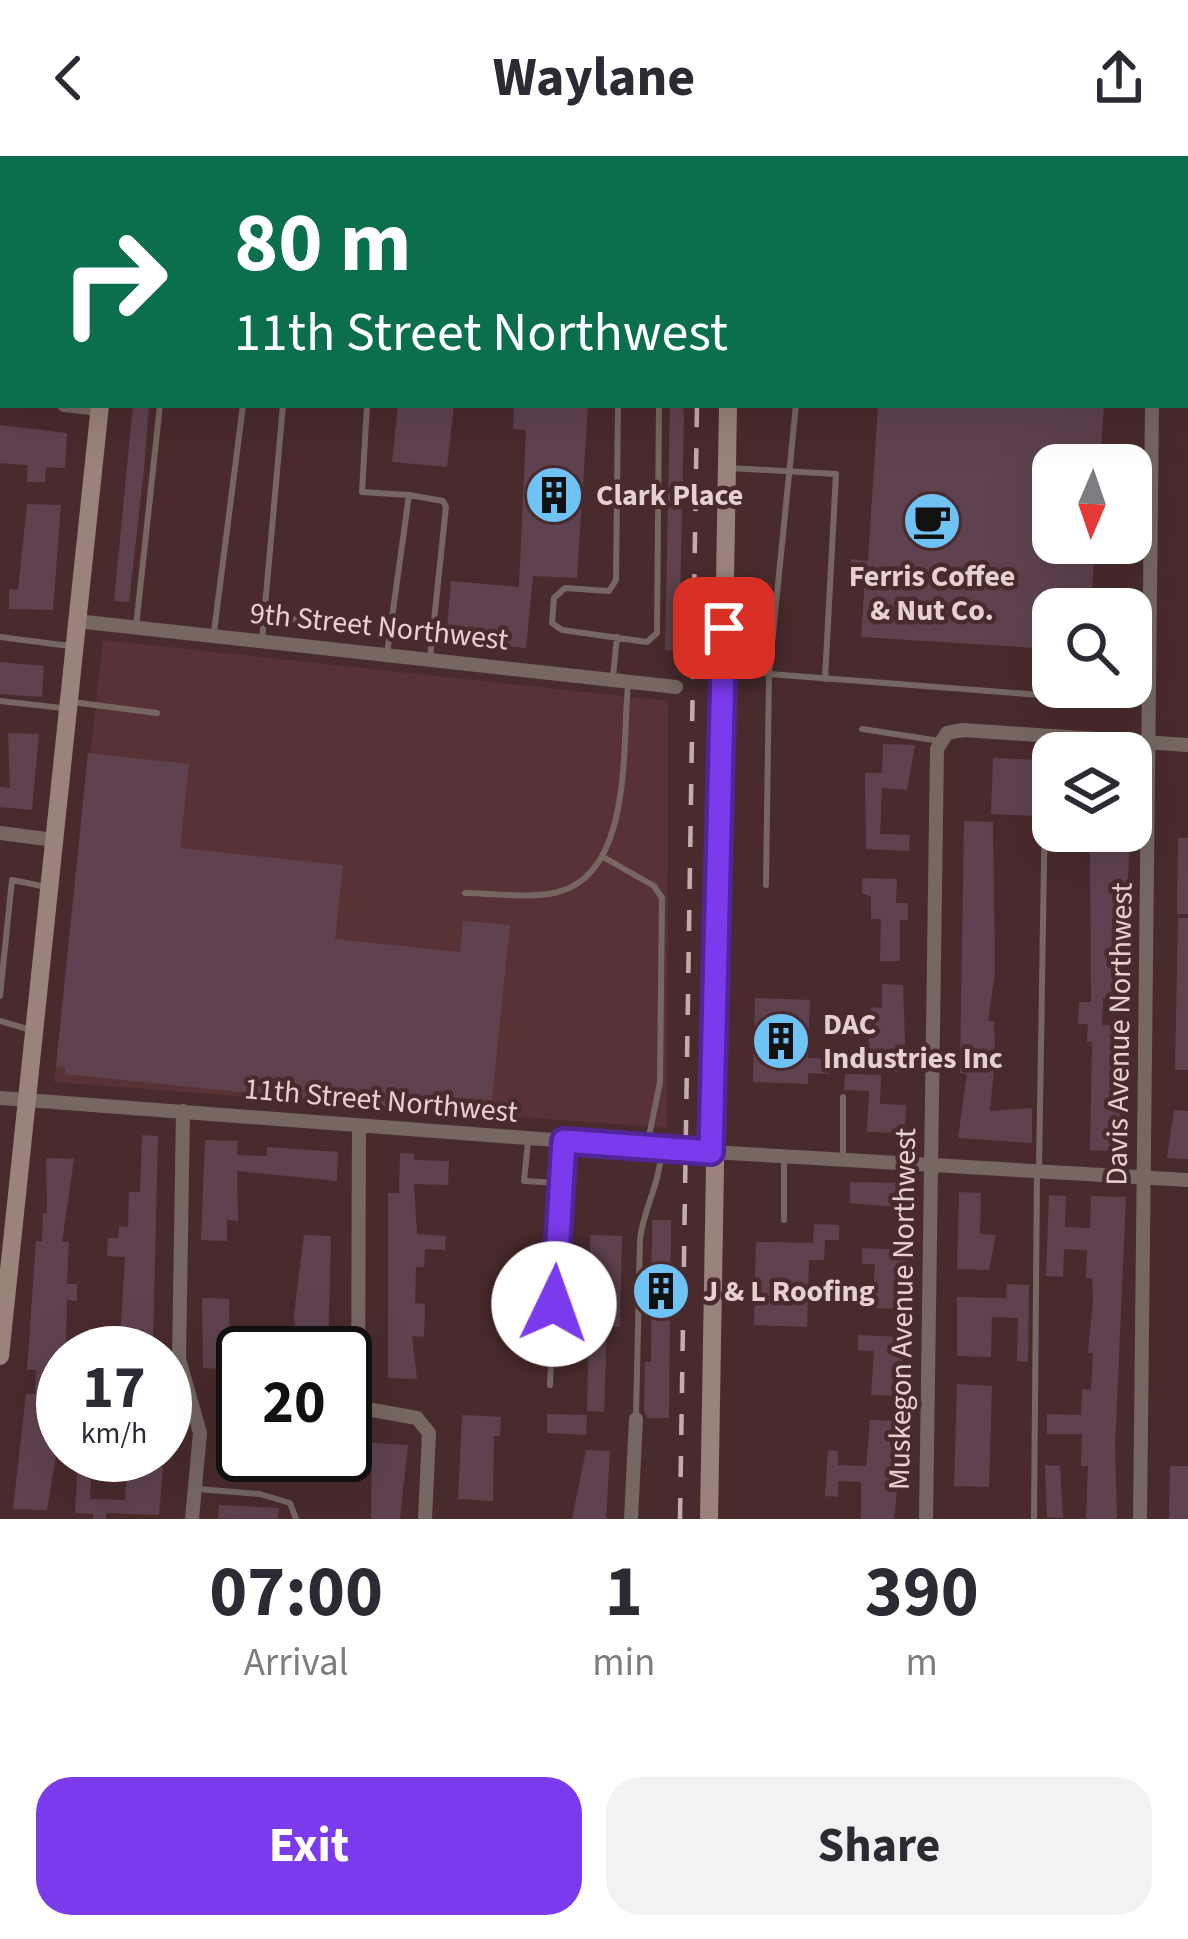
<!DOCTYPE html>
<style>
:root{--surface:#fff;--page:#f2f2f3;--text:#2b2b33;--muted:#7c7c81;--accent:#7c3aed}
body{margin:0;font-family:"Source Sans 3",sans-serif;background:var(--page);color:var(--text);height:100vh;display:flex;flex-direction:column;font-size:45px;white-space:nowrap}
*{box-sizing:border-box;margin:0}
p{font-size:39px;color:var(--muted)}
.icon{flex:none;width:66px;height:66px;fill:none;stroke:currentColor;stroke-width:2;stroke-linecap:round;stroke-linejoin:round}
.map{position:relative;height:1363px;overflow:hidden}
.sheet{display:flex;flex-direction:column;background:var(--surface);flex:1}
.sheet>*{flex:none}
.hud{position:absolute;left:0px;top:0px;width:1188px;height:252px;box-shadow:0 12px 48px #0002;background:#0b6e4f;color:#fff;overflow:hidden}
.needle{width:78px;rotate:182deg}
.fabs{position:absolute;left:1032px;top:288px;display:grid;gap:24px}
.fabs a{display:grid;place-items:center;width:120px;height:120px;border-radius:24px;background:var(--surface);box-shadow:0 12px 48px #0002;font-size:60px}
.speed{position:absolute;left:36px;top:1170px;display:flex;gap:24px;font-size:60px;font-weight:700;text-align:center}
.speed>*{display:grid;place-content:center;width:156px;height:156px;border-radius:50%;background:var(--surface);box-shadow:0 12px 48px #0002;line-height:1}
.speed small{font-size:30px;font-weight:400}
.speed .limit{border:6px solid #111;border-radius:18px;background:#fff;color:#111}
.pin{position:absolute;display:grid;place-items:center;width:102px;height:102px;color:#fff;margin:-51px;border-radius:24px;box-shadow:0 6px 18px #0006}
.me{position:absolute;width:132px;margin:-66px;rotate:3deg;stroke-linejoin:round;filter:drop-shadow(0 0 9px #0008)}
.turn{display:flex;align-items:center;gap:42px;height:252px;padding:0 36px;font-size:54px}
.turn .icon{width:156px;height:156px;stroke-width:2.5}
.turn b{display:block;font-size:84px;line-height:102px}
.eta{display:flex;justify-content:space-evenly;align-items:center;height:204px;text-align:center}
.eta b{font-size:72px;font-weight:700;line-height:84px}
.action{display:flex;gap:24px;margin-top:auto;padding:24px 36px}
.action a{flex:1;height:138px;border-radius:36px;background:var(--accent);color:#fff;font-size:48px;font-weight:700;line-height:138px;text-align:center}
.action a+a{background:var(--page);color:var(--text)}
header{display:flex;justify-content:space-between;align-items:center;height:156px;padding:0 36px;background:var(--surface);font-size:54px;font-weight:700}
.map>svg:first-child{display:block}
.built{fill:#583234}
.building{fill:#5f4250}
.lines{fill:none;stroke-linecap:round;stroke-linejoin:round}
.lane{stroke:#766761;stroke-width:6}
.street{stroke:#766761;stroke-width:14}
.secondary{stroke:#9a837a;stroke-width:18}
.rail{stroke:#c2acac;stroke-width:4.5;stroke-dasharray:21 21;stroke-linecap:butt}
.route-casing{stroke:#51269a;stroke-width:30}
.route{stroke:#7c3aed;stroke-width:21}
.labels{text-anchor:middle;stroke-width:9;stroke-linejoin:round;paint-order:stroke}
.poi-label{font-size:30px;font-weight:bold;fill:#e5d1d1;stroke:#4a2b2d;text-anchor:start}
.street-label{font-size:30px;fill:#e5d1d1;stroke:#4a2b2d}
</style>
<header><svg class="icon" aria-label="back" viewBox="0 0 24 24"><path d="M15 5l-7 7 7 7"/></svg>Waylane<svg class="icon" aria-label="share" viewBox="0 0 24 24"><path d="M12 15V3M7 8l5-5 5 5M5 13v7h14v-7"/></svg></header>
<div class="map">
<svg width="1188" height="1363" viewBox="0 0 1188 1363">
<rect width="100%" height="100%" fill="#4a2b2d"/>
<path class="built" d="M103 484 668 545 667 972 54 926Z"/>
<path class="building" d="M133 249H149L144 312 129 446 114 445Z
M398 249H454L447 311 392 306Z
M514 249H588L577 422 533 420 526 492 446 485 451 425 519 431 526 274 513 273Z
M670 249H683L684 258 679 494H665Z
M878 249H1104L1100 309H1053V387H1095L1091 453H1053V493L861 481 865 423 849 422 851 403 868 405Z
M0 269 67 277 65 312 46 311 45 326H27L28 309 0 307Z
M27 348 61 349 53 454 9 453V433L18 434Z
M0 506 44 510 42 541 0 538Z
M8 577 39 578 32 654 0 651V631L10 632Z
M883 588 915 589 907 634 882 632 880 678 910 679 909 695 866 693 865 617H882Z
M88 597 189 608 180 692 343 709 335 783 460 796 463 765 510 769 490 962 65 918V911L56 910Z
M993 602 1038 604 1036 660 991 658Z
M964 665 993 666 995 816 988 865H994L995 902 990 955 1032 952V987L958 982 967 918 960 917Z
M1103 675H1127L1129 695 1124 842H1103L1102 869 1126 870 1120 973H1125L1124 996 1090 994 1092 886H1087L1088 868H1078L1079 846H1091L1090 693 1103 694Z
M1178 682H1188V758H1177Z
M862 722 897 723 896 747H908V764H900V805H880L881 763H871V741L862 737Z
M1178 762H1188V914H1175Z
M882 828 903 829 906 916 872 915 868 876 871 851 882 852Z
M755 842 810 844 808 902 830 903 829 918 808 917V928L753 926Z
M845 918 881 919 880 948 906 949 905 977 867 976 869 935 844 934Z
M1174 954 1188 955V1003L1167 1002Z
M142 979 158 980 153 1185 120 1184 125 1101 107 1100 108 1082H118L119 1070 128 1071 129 1036H140Z
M205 984 238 985 237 999 267 1000V991L338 996 337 1025 237 1015 238 1065 227 1064V1085L201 1084Z
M400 997 414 998V1004L449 1005 448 1029 414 1028 417 1078 446 1080 445 1094 425 1093 424 1111H416L415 1147 425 1148 424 1181 412 1180 417 1223 388 1222V1037H399Z
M46 1002 74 1003 62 1086H69L67 1128H77V1145L67 1144 66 1185H75V1197L57 1198 56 1217 48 1216 47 1238 63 1239V1256L47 1354 13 1353 26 1238H35L36 1214H27L36 1085H42L43 1057H47Z
M850 1026 905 1027 909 1052 850 1047Z
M959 1036 981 1037 980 1078 996 1079 989 1114 957 1113Z
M1049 1039 1066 1040 1065 1071 1090 1072 1091 1040 1126 1041 1115 1291 1117 1363H1086L1088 1310H1081L1082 1278H1047V1258L1081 1259 1082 1233 1091 1234 1093 1197H1088L1093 1145 1092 1122H1086L1087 1094 1064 1093 1063 1121 1046 1120Z
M652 1064H671L669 1262H647L644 1255 645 1206H651Z
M814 1068 839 1069V1084H825L824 1104H809L807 1171 754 1169 756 1086 813 1087Z
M304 1079 331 1080 328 1197H297L294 1158Z
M590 1079 622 1080 620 1171H607L604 1256 587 1255 589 1159 561 1158 563 1110H590Z
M862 1092 908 1094 902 1153 872 1152 875 1108H862Z
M1007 1128 1029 1129 1028 1206 1017 1205 1018 1162 992 1161 991 1201 957 1200V1141L1006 1142Z
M202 1142 229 1143 230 1213 203 1212Z
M858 1179 901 1181 902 1240 871 1239 874 1195 858 1194Z
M957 1228 992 1230 989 1331 954 1330Z
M547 1258 587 1259 586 1279 547 1277Z
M462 1259 501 1261 500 1280H494L493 1345 458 1343Z
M870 1264 902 1265 904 1305H900L894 1363H861V1326L838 1325V1341L825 1340 828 1294 838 1295V1309L866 1310Z
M372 1287 408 1289 400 1363H371Z
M586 1294 610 1295 606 1363H572Z
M78 1303 92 1304 90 1343 125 1344 127 1310 163 1311 159 1359 106 1357V1363H93V1358L75 1357Z
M1045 1309 1060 1310 1063 1362 1047 1361Z
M1170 1310H1188V1363H1169Z
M219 1349 279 1352 278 1363H218Z"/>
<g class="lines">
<path class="lane" d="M935 0V3
M1038 0V3
M173 3V0
M207 3V0
M764 3V0
M1185 67H1188
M367 249 362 336 409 339 387 498
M618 249 616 424 609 435 565 432 554 442 552 467 562 474 647 486 657 477 659 249
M730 312 836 318 825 523
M409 339 443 345 446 351 430 502
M264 460 348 470
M136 471 160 249
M214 476 243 249
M0 481 70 490
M262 484 283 249
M727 512 769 518 796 249
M613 520 617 481
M0 545 62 552
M72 546 157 557
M862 573 940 585
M605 702 654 730 662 742 660 926 647 990
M766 729 769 518 1079 542
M465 737C493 737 531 743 558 736 633 717 622 590 628 529
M0 840 12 724 47 731
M0 865 31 874
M528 986 524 1025 559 1027 563 989
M843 1002V941
M1039 1013 1046 583
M784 1064V1003
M550 1229 559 1027
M636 1260 640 1083C644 1051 660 1028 661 996
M198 1333 260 1338 290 1347 296 1363
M1034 1363 1037 1018"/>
<path class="street" d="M907 3V0
M1113 3V0
M0 88H3
M1185 174H1188
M0 242H3
M64 249 99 253
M76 465 676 531
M0 677 54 684
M0 942 711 996 1188 1024
M183 955 179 1203 200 1277 192 1363
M359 970 358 1243 367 1253 417 1262 429 1277 425 1363
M631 1363 636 1263
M926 1363 937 593 947 577 963 574 1188 589
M1140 1363 1152 249"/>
<path class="secondary" d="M729 0V3
M125 3V0
M0 1200 100 249
M709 1363 728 249"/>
<path class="rail" d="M701 3V0
M680 1363 697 249"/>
</g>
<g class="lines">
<g class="route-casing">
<path id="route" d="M554 1148 564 985 711 996 724 472"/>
</g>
<use href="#route" class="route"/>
</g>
<defs>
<g id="building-disc" transform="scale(3)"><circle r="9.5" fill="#6fc2f4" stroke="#4a2b2d"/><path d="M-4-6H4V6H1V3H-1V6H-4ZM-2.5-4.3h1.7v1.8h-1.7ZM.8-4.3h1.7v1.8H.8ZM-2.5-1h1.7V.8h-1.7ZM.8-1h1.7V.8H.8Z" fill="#111"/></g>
<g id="cafe-disc" transform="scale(3)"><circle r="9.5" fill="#6fc2f4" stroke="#4a2b2d"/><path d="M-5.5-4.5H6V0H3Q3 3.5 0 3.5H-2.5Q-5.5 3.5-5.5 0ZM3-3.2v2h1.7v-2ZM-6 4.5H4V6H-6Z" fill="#111"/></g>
</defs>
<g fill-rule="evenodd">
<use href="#building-disc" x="554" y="339"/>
<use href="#cafe-disc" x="932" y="365"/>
<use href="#building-disc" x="781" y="885"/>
<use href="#building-disc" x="661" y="1135"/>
</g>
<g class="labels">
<g class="poi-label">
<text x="596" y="349">Clark Place</text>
<text x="932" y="430" text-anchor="middle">Ferris Coffee<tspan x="932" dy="34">&amp; Nut Co.</tspan></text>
<text x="823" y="878">DAC<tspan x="823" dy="34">Industries Inc</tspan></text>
<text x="703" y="1145">J &amp; L Roofing</text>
</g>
<g class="street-label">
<text transform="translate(379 470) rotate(6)" y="10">9th Street Northwest</text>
<text transform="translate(1119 878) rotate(-89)" y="10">Davis Avenue Northwest</text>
<text transform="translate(381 944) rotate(5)" y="10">11th Street Northwest</text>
<text transform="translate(902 1153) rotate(-89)" y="10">Muskegon Avenue Northwest</text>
</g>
</g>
</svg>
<div class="fabs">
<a><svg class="needle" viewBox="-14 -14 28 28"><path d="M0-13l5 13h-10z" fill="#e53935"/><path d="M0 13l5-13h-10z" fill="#7c7c81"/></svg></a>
<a><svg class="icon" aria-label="search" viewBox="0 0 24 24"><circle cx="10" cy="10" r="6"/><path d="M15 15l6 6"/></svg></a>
<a><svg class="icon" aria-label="layers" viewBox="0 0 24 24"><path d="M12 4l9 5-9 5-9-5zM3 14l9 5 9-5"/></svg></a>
</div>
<div class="speed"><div>17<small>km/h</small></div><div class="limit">20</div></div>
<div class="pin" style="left:724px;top:472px;background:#d93025"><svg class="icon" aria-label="arrive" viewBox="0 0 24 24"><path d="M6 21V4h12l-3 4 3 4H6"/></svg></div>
<svg class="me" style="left:554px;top:1148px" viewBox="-20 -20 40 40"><circle r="19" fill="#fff"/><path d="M0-13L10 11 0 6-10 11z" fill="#7c3aed"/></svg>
<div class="hud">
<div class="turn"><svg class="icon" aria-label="right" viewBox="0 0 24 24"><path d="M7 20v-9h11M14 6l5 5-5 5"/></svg><div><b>80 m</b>11th Street Northwest</div></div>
</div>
</div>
<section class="sheet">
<div class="eta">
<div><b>07:00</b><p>Arrival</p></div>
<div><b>1</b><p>min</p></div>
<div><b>390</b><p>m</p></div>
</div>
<div class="action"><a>Exit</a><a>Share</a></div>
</section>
